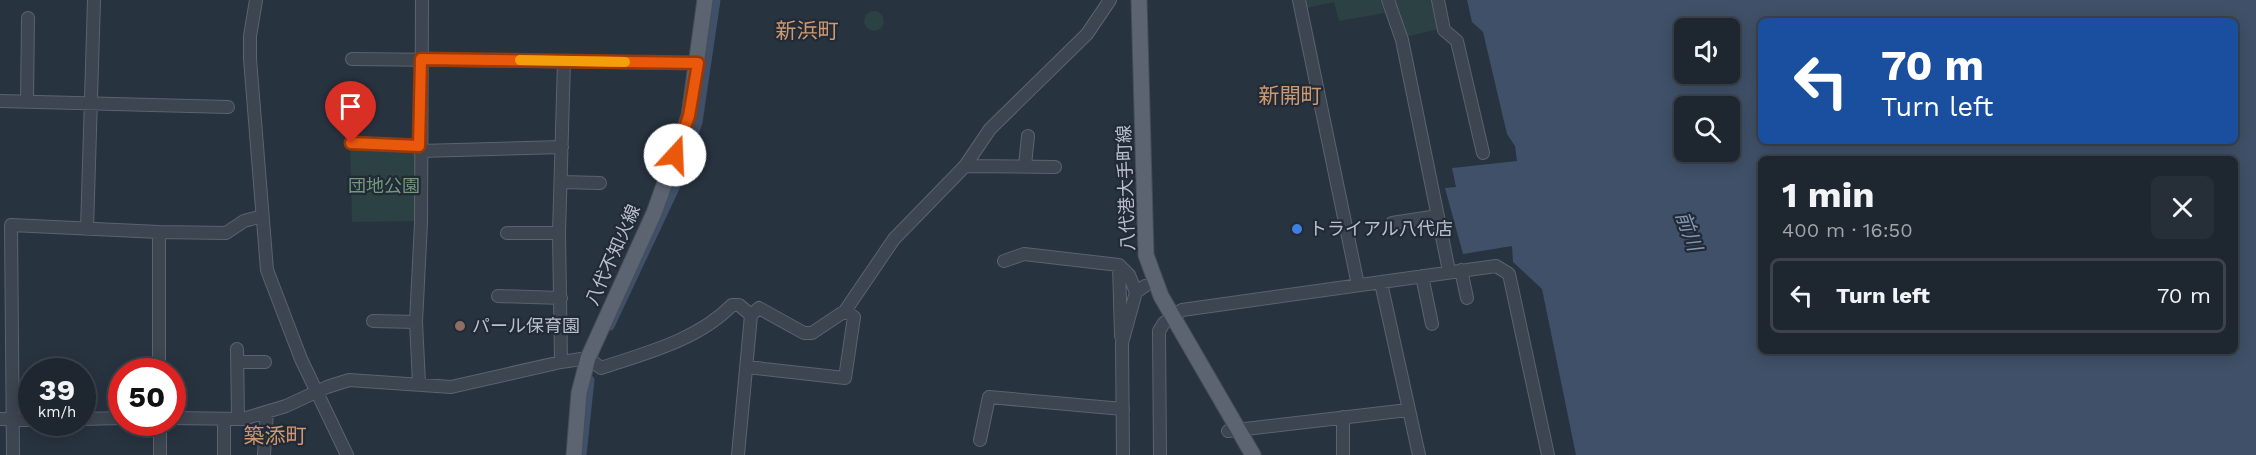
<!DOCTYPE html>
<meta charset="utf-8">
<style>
:root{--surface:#1e2630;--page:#262e38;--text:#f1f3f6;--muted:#a1a5ab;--line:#3c434c}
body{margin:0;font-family:"Work Sans","Noto Sans JP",sans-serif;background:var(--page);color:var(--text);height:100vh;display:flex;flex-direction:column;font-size:22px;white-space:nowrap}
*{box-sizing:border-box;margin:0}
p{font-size:20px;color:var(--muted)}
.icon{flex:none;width:33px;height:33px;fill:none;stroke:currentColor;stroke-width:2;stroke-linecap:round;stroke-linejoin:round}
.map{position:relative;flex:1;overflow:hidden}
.panel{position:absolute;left:1758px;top:156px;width:480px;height:198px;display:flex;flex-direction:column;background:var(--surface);border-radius:9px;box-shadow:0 3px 15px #0003,0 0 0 2px var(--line)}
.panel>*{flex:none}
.guide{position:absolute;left:1758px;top:18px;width:480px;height:126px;border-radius:9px;box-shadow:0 3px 15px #0003,0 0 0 2px var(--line);background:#1a4fa0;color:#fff;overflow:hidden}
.tools{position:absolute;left:1674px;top:18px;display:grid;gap:12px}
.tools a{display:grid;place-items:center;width:66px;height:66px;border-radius:9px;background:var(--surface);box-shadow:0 3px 15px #0003,0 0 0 2px var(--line);font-size:30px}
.speed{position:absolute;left:18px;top:358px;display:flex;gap:12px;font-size:30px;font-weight:700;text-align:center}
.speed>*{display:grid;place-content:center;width:78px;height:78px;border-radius:50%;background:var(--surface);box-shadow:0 3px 15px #0003,0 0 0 2px var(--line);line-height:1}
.speed small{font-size:15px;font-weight:400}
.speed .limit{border:9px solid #d22;background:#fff;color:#111}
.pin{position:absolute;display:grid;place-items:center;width:51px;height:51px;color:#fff;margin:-62px -26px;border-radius:50% 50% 50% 0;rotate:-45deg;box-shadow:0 0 6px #0007}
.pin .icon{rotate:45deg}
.me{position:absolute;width:66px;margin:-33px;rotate:20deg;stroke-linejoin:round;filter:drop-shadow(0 0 4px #0008)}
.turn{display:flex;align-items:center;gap:21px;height:126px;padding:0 24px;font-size:27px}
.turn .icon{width:78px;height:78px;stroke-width:2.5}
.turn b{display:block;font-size:42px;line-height:51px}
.round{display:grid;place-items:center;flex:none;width:63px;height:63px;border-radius:9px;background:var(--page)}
.overview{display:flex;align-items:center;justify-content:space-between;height:102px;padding:0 24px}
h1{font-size:36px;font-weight:700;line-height:45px}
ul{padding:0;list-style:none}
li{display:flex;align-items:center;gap:18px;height:75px;margin:0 12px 9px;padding:0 12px;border:3px solid var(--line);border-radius:9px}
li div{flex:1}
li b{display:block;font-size:22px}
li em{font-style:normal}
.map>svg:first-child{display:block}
.green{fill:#2b4143}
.water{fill:#3f5068;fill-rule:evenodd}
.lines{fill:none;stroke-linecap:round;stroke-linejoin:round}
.canal{stroke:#3f5068;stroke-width:9}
.minor-casing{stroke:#5a636e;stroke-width:14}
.major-casing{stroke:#464e5a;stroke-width:17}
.minor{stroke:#3c4550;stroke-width:12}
.major{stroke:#5b6470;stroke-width:15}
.route-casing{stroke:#983908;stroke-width:15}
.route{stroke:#ea580c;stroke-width:10}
.slow{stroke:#f59e0b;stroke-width:10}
.shop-dot{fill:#3f7fe0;stroke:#212a36;stroke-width:2}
.education-dot{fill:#8d6e63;stroke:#212a36;stroke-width:2}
.labels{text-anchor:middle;stroke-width:4.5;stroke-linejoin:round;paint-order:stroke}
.park-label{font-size:18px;fill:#729a7b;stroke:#212a36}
.street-label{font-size:18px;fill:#b9c0cb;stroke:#212a36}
.poi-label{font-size:18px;fill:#b9c0cb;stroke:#212a36;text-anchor:start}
.water-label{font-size:20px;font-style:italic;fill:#8396b0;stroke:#212a36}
.quarter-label{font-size:21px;fill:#cf996f;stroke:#212a36}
</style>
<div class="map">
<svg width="2256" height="455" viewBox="0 0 2256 455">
<rect width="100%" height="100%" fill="#283340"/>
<path class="green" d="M1305 0H1380L1385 13 1339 21 1334 2 1307 8Z
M1395 0H1433L1439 29 1406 37Z
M864 21a10 10 0 1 1 20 0a10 10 0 1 1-20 0Z
M350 147 415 151 418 221 352 222Z"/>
<path class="water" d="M1467 0H2256V455H1576L1542 289 1513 262 1512 246 1463 254 1445 188 1456 187 1452 168 1517 161 1515 146 1507 134 1483 32 1472 22ZM1761 21H2235V141H1761ZM1684 28H1730V74H1684ZM1684 106H1730V152H1684ZM1761 159H2235V351H1761Z"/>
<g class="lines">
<path class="canal" d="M610 326 675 188 698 122 716 0
M582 455 590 380"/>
<g class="minor-casing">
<path id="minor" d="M256 0 250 36V59L267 270 301 359 347 455
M1299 0 1358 285
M1388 0 1402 40 1449 271
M1438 0 1444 30 1457 41 1483 153
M352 59 698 63
M0 101 228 107
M27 102 28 18
M351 143 419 146
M420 151 562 147
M1025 165 1028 136
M965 166 1055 167
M562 182 600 183
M1392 223 1438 216
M87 229 94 0
M159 232V372
M507 233H559
M1004 261 1024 254 1119 265
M1461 270 1467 298
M1422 276 1432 324
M1381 283 1419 455
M498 296 561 298
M373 321 416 322
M1121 336 1119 265 1129 275 1136 292
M237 349 238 419
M237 362H265
M561 362 559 233 564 61
M747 367 845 378 854 317 845 311
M419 383 416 322 421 223 422 0
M172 418 243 419 286 406 327 387 349 380 451 387 561 362 588 358 601 368C646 353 698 340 732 305H739L751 315
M0 419 32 420
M82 419 122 418
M224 419V455
M160 423V455
M1228 431 1408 410
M980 440 989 397 1123 409
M13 455 11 225 159 232 226 233 244 221 262 216
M264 455 267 412
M738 455 751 315 759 308 804 333H812L845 311 894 239 965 166 990 129 1087 34 1110 0
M1123 455 1122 343 1136 292 1145 286
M1160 455 1159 331 1164 323 1182 310 1496 266 1509 274 1548 455
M1343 455V417"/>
</g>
<g class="major-casing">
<path id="major" d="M1139 0 1146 255 1161 296 1253 455
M574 455 579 393 588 358 654 213 689 116 705 0"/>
</g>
<use href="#minor" class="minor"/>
<use href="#major" class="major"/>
</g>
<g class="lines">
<g class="route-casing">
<path id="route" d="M351 143 419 146 421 59 698 63 689 116 675 155"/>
</g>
<use href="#route" class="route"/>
<path class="slow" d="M520 60 625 62"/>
</g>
<circle class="shop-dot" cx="1297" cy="229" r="6"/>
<circle class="education-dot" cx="460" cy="326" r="6"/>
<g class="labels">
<g class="park-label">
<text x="384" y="192">団地公園</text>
</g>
<g class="street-label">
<text transform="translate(1126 188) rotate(-92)" y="6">八代港大手町線</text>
<text transform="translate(613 255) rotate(-66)" y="6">八代不知火線</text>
</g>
<g class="poi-label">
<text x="1309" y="235">トライアル八代店</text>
<text x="472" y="332">パール保育園</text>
</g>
<g class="water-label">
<text transform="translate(1689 231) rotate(70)" y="7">前川</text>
</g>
<g class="quarter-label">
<text x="807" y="38">新浜町</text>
<text x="1290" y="103">新開町</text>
<text x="275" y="443">築添町</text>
</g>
</g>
</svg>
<div class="tools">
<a><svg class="icon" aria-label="sound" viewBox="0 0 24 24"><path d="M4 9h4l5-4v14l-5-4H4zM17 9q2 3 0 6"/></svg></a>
<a><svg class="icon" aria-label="search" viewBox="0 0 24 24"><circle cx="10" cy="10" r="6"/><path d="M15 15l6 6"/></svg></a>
</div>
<div class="speed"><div>39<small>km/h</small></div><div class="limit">50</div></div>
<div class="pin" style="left:351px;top:143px;background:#d93025"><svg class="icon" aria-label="arrive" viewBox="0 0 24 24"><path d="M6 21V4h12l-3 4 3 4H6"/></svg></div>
<svg class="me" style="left:675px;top:155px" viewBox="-20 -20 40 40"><circle r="19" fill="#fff"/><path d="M0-13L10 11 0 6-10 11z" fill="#ea580c"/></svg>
<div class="guide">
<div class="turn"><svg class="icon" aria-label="left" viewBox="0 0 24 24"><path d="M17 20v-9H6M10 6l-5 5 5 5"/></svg><div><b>70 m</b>Turn left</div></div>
</div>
<section class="panel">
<div class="overview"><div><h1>1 min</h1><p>400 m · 16:50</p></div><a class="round"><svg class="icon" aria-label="close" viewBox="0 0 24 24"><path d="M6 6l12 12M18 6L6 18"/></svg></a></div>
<ul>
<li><svg class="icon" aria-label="left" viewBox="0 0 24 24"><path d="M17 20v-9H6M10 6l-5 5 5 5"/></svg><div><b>Turn left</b></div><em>70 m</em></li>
</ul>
</section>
</div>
